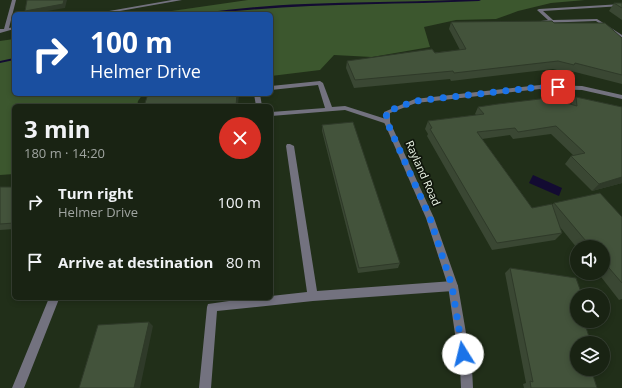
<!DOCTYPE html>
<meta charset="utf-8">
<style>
:root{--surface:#192313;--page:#262f21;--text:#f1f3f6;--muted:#9fa4a0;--line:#374033}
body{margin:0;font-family:"Open Sans",sans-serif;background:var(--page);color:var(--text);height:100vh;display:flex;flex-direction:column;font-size:15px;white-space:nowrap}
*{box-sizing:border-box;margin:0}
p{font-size:13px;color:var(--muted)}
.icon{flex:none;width:22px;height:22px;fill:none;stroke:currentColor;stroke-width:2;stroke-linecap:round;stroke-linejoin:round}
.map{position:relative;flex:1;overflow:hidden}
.details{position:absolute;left:12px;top:104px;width:261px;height:196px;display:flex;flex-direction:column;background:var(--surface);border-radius:6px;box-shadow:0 2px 6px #0003,0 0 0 1px var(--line)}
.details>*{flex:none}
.guide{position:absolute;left:12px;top:12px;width:261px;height:84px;border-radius:6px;box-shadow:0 2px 6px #0003,0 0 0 1px var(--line);background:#1a4fa0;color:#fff;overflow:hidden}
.buttons{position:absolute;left:570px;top:240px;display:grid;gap:8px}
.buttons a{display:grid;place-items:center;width:40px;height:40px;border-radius:50%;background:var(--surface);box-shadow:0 2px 6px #0003,0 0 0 1px var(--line);font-size:20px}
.pin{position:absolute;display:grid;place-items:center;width:34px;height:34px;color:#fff;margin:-17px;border-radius:8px;box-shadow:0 2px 6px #0006}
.me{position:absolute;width:44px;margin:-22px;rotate:351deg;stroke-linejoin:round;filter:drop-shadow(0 0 3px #0008)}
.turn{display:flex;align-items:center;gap:14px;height:84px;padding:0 12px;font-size:18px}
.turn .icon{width:52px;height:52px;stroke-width:2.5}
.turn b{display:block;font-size:28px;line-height:34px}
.round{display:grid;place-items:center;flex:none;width:42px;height:42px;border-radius:21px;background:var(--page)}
.overview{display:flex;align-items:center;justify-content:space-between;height:68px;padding:0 12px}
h1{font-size:24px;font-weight:700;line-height:30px}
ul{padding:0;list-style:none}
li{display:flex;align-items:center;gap:12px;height:60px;padding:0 12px}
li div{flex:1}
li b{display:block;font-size:15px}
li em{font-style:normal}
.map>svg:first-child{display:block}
.green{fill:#3c572e}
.water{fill:#130b32}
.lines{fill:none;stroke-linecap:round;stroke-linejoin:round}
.stream{fill:#130b32;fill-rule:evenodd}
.service{fill:#73727f;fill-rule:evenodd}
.minor{fill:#73727f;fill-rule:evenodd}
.wall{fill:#3a4733}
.shaded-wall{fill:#2f3a29}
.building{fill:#43533b;stroke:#2f3a29}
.route{stroke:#1a73e8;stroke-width:7;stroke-dasharray:0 12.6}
.labels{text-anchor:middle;stroke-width:3.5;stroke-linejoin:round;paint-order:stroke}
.street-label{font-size:11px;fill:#ecf6e7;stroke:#0f150b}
</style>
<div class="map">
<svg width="622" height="388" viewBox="0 0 622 388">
<rect width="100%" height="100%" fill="#212f19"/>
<path class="green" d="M248 0H585L551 3 518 11 496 19 456 20 424 27 430 47 372 57 334 55 320 70 271 76V14H151Z
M14 39V94H143L138 101 137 106H14V174L0 175V41Z"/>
<path class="water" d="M533 175 562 188 559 196 529 183Z"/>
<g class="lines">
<path class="stream" d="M455 0H481L479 1C389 5 299 3 209 14H199L201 13C236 9 270 5 305 4 355 2 405 2 455 0Z
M14 58V60L0 63V61Z"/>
<path class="service" d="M622 4V6L543 11 553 20 597 19 622 35V39L596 21 541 23V21L548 20 537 10 539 9Z
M320 81 323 83 332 107 345 106 389 120 390 122 387 124 345 110 271 116V112L325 108 318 85 271 90V86Z
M254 94H260L262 106H256Z
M287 144H290L294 146 317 291 453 281 456 283 458 286 456 289 453 291 313 301 217 311 211 388H199L207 307 208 304 250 298H271V296L307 292 286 146Z
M49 298 59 299 24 388H12Z"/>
<path class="minor" d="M12 0H16L9 28 14 27V29L0 33V29H4Z
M172 0H182L103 14H92Z
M540 85 582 86 622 95V99L582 90 540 89 416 103 390 113V122L434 218 458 286 472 368 473 388H461L460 368 448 286 426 218 384 122V112L415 99Z"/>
</g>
<path class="wall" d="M614 3H622V20L609 11Z
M451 22 554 23 622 38V84L571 71 569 73 553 69 451 81 450 79 354 88 346 68 347 61 460 50 449 29Z
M576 97 622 107V183L592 191 565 164 571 156H574L551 134 513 139 510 135 482 139 532 208 552 205 554 203 622 217V299L619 300 598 273H603V247H577V248L560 227 562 233 555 240 492 250 427 136 428 134 425 129 428 121 476 115 475 114 478 107 571 104Z
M322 125 400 263 398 268 358 273 322 131Z
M0 187H14V229L0 230Z
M510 268 577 295V369H594L591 370 597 388H524L523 384 526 383 505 273Z"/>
<path class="shaded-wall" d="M64 0H67L65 8 30 14H27L25 11Z
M237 94H239L238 106H236Z
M622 177V183L592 191 599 184Z
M149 322 153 326 140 388H134Z"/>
<path class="building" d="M27 0H64L63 4 25 11Z
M614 3H622V8Z
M552 21 554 23H605L622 38V75L575 63 574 65 558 61 454 73 453 71 355 80 347 61 432 49 435 53 466 49 451 22Z
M148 94H237L236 106H144Z
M576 97 622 107V177L599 184 571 156 585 153 556 126 518 132 515 128 477 132 532 208 552 204 562 233 497 243 430 129 432 128 428 121 484 114 478 107 498 104 548 98 577 106Z
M353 122 400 263 359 268 322 125Z
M0 187H14V223L0 224Z
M600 193 622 217V283L603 261V247H591L554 203Z
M510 268 576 278 582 295H577V297H576L577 299V321H584L591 343H577V369H591L597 388H531L530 381 533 382Z
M149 322 134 388H79L98 325Z"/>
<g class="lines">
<path class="route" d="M463 354 452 286 430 218 387 122 386 112 415 101 540 87H558"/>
</g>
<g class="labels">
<g class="street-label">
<text transform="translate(423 173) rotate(66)" y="4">Rayland Road</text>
</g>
</g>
</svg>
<div class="buttons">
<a><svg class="icon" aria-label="sound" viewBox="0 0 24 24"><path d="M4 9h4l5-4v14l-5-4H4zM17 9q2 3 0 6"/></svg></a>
<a><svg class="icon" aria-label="search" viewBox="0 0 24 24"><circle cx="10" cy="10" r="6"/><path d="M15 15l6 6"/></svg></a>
<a><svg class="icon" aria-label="layers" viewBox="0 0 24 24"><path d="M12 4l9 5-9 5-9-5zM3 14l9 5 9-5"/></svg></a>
</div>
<div class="pin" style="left:558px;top:87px;background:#d93025"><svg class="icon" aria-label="arrive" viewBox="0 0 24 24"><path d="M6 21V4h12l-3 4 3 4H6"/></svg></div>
<svg class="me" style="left:463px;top:354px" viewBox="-20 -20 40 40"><circle r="19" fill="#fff"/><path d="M0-13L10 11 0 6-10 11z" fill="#1a73e8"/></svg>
<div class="guide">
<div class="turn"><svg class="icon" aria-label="right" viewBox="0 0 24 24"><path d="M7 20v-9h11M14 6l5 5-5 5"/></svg><div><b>100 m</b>Helmer Drive</div></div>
</div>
<section class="details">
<div class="overview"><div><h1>3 min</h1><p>180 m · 14:20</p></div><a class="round" style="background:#d93025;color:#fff"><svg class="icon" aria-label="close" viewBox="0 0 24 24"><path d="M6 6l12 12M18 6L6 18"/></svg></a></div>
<ul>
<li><svg class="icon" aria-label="right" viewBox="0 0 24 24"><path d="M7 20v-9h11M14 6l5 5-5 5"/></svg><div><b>Turn right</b><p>Helmer Drive</p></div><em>100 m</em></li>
<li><svg class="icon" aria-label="arrive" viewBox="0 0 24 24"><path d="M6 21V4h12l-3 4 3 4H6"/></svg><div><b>Arrive at destination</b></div><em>80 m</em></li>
</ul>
</section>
</div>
